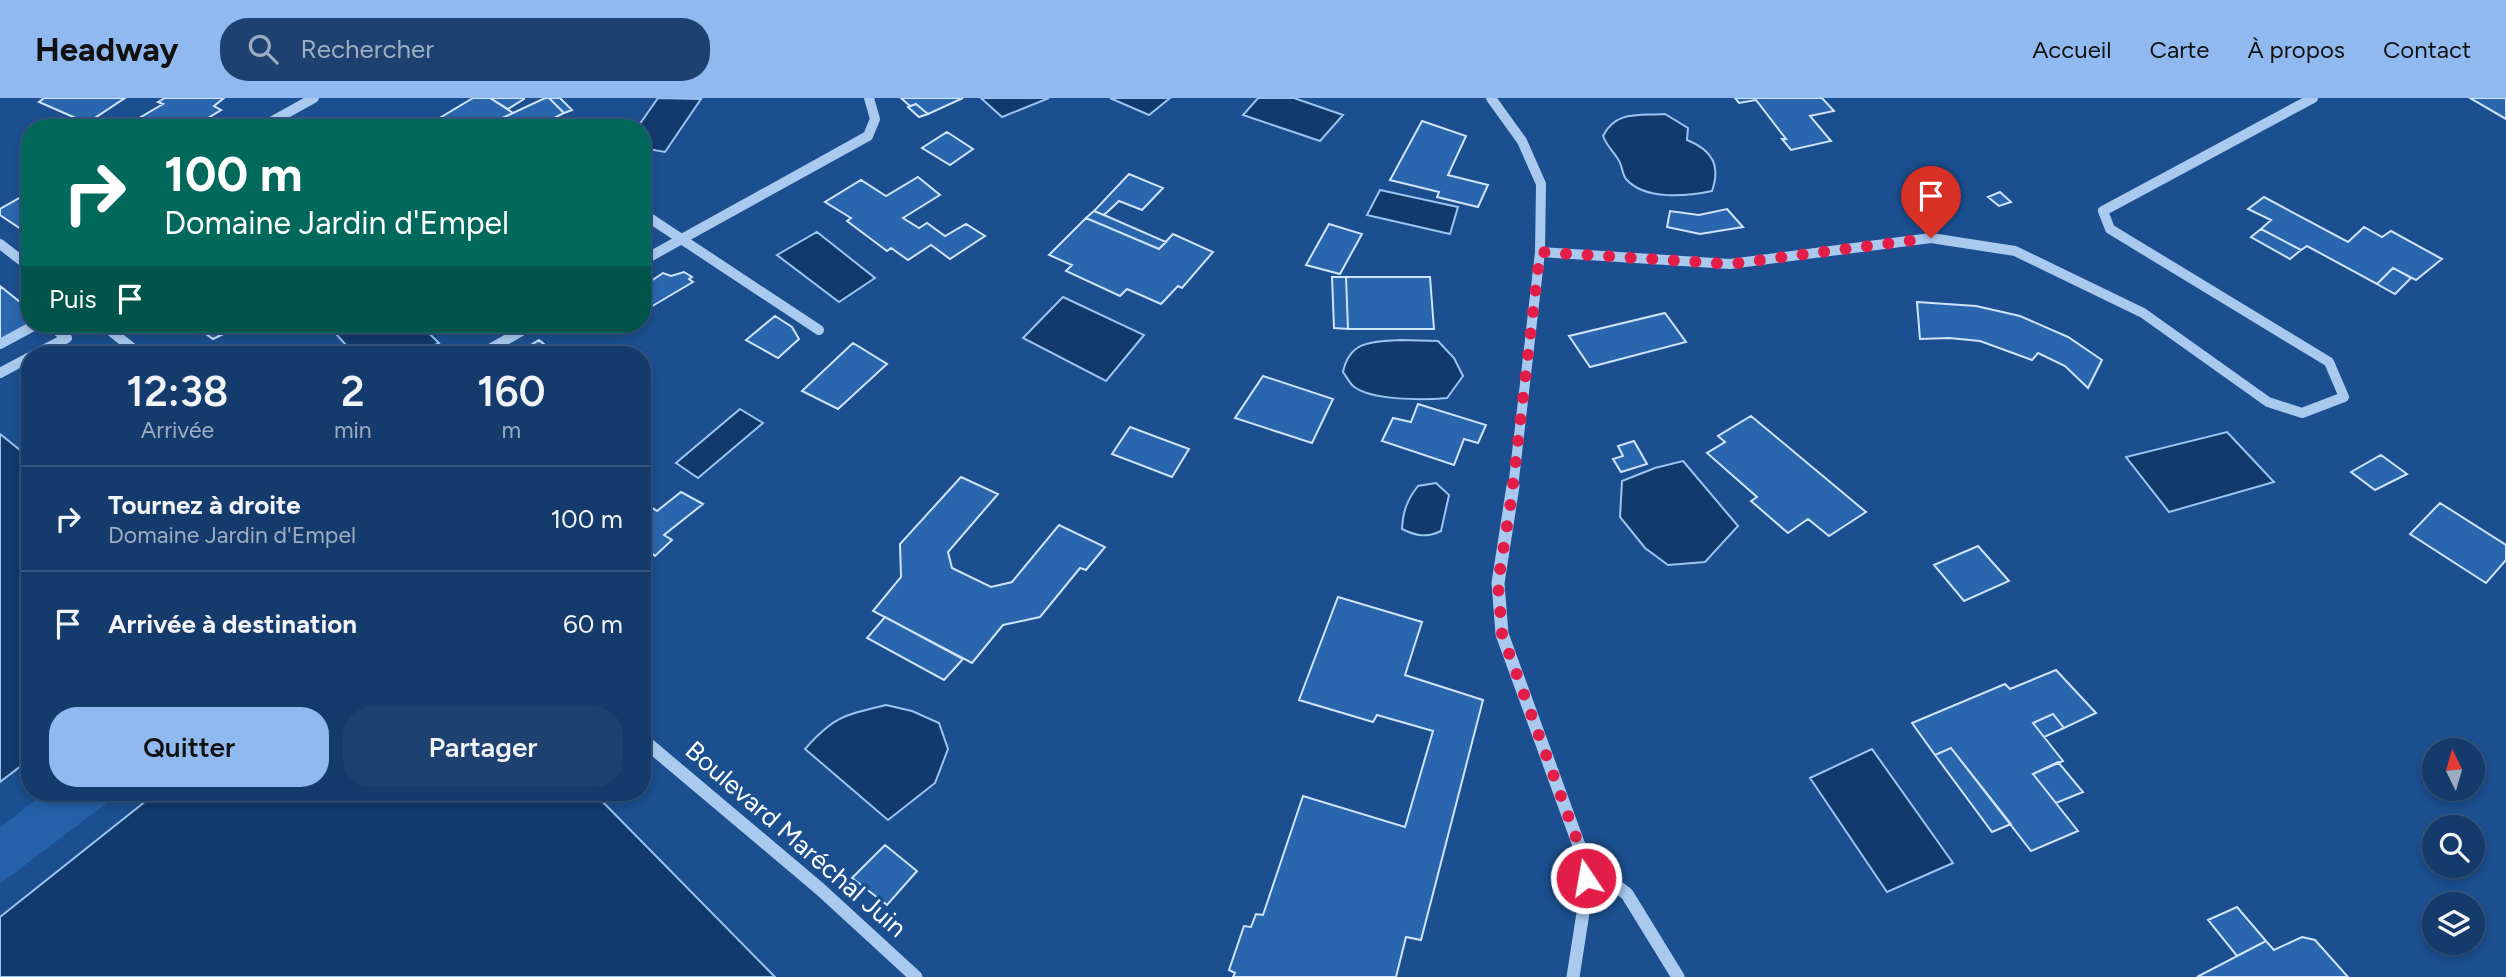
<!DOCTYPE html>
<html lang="fr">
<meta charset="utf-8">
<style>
:root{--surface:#143b6b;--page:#1d4271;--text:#f1f3f6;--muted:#9dadc1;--line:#33557e;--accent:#90b9f0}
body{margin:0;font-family:Figtree,sans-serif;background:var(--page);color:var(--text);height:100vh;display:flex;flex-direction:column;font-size:26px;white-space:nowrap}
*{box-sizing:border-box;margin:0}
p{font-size:23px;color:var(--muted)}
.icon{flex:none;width:38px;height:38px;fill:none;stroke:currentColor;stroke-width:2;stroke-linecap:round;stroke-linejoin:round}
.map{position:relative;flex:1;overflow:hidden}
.side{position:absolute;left:21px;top:248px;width:630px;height:455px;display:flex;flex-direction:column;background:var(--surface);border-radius:28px;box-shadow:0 4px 10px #0003,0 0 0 2px var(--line)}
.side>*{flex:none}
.guide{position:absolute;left:21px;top:21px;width:630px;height:214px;border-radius:28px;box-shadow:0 4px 10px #0003,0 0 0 2px var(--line);background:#00695c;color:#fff;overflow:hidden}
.needle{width:46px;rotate:355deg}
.fabs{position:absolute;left:2422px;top:640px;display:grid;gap:14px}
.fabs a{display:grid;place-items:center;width:63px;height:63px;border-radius:50%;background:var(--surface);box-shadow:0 4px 10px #0003,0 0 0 2px var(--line);font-size:35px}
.pin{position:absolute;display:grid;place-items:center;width:60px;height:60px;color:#fff;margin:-72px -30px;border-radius:50% 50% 50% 0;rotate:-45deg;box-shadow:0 0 7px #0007}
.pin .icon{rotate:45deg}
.me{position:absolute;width:77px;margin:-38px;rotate:348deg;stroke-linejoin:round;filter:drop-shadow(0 0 5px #0008)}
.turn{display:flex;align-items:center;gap:24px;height:147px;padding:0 28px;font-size:32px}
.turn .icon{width:91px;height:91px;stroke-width:2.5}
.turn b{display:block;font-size:49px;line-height:60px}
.then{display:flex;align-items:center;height:66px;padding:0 28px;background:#0003;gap:14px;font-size:26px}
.eta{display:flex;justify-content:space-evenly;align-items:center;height:119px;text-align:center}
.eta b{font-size:42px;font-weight:600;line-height:49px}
.action{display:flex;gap:14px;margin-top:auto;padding:14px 28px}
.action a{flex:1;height:80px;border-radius:28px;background:var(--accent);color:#111;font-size:28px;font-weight:600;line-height:80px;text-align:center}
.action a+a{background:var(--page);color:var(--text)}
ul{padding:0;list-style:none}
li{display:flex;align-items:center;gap:21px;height:105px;padding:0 28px;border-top:2px solid var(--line)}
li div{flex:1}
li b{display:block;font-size:26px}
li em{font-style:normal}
header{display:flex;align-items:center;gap:42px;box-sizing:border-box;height:98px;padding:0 35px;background:var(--accent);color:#111}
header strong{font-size:33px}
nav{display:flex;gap:38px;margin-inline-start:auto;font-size:24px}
.search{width:490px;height:63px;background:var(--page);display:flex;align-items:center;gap:18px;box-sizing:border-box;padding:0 24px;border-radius:28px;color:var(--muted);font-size:26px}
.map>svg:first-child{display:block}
.green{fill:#2461a8}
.water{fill:#123a6d;stroke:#9cc4f0;stroke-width:2}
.building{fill:#2a66ad;stroke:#cfe3fa;stroke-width:2}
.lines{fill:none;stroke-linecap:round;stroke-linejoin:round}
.minor-far1{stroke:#a9c9ee;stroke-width:10}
.minor{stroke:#a9c9ee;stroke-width:13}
.route{stroke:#e11d48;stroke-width:12;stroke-dasharray:0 21.6}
.labels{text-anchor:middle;stroke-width:7;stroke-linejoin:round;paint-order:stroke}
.street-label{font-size:26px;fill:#fff;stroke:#1b4f8f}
</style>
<header>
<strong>Headway</strong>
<div class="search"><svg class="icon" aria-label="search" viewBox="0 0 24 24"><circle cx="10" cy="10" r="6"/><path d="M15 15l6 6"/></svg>Rechercher</div>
<nav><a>Accueil</a><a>Carte</a><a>À propos</a><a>Contact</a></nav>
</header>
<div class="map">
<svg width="2506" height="879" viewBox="0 0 2506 879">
<rect width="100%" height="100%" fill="#1b4f8f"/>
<path class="green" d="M44 695H120L0 786V730Z"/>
<path class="water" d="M658 0 701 1 665 54 642 50V30H637Z
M981 0H1049L1002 19Z
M1110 0H1170L1149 17Z
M1258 0H1294L1343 17 1320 43 1243 17Z
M1665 16 1688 30 1687 42C1712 52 1721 67 1712 93 1688 98 1645 103 1626 81 1622 76 1622 66 1618 61 1612 52 1607 48 1603 38 1616 12 1639 18 1665 16Z
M1380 92 1458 109 1450 136 1367 117Z
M817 134 875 180 839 204 777 157Z
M1063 199 1144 237 1106 283 1023 240Z
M327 226H419L439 245 416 257H355Z
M1400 242 1438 243 1454 260 1463 278 1447 300C1425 302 1371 303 1353 288 1349 284 1346 278 1343 274 1350 242 1372 244 1400 242Z
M740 311 763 325 698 380 676 365Z
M2227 334 2274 384 2169 414 2126 359Z
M0 336 30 360V661L0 684Z
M1683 363 1738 428 1705 464 1668 467 1645 450 1620 419 1622 383 1655 370Z
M1436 385 1449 397 1441 433C1427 440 1416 438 1402 431 1403 413 1407 402 1418 388Z
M886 607 912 613 939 625 948 651 935 685 888 722 805 651C834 618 845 617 886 607Z
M1872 651 1953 765 1887 794 1810 680Z
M156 695H594L775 879H0V819Z"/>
<path class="building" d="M44 0H125L87 25 39 4Z
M165 0H224L214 8 221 12 192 30H136L129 26 163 6 158 4Z
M473 0H490L513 15 482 30H438L433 24Z
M490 0H524V1L508 11Z
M545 0H549L564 15 535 30 483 29Z
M549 0H560L572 12 564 15Z
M901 0H963L928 16 916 6 910 8Z
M1735 0H1822L1834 13 1810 18 1831 43 1791 52 1782 41H1786L1756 2 1739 5Z
M2470 0H2506V21Z
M916 6 928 16 919 19 908 9Z
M1422 23 1466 38 1448 77 1488 87 1478 109 1437 99 1439 94 1390 82Z
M947 34 973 51 950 67 922 50Z
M1129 76 1163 90 1142 112 1119 103 1104 117 1094 113Z
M918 79 940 97 903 120 919 130 927 125 945 138 966 126 985 138 950 161 931 147 908 162 891 150 887 153 847 123 851 120 825 104 861 82 886 98Z
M30 94V126L21 131 0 117V111Z
M2000 94 2011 104 1999 108 1988 99Z
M2264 99 2348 144 2364 129 2382 139 2391 133 2442 161 2416 182 2393 170 2377 186 2307 148 2301 152 2261 131 2271 122 2248 111Z
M1727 111 1743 129 1700 136 1667 129 1670 113 1699 117Z
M1094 113 1104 117 1166 144 1159 151 1086 120Z
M1086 120 1159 151 1173 136 1213 154 1182 190 1178 188 1161 206 1127 191 1120 198 1066 173 1072 167 1049 157Z
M1329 126 1362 136 1340 176 1306 167Z
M2261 131 2301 152 2290 161 2251 139Z
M2393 170 2411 180 2395 196 2377 186Z
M684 174 692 179 689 181 693 184 649 210 642 207V189L663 175 671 178Z
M1332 179H1346L1348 231 1334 230Z
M1346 179H1430L1434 231H1348Z
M0 188 30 212V226L0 246Z
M1917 204 1976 208 2020 218 2068 239 2102 262 2088 290 2065 268 2038 255 2032 262 1980 243 1949 240 1920 241Z
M1665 215 1686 244 1590 269 1569 238Z
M775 218 792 229 799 241 778 260 746 242Z
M192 226H244L213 241Z
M539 242 557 257H515Z
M853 245 887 266 838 311 802 293Z
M1263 278 1333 301 1312 345 1235 320Z
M1418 306 1486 327 1478 345 1464 341 1454 367 1382 343 1393 320 1411 324Z
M1751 318 1866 414 1829 438 1808 421 1788 435 1751 403 1757 399 1707 355 1725 344 1718 338Z
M1130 329 1189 351 1172 379 1112 356Z
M1634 343 1647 366 1621 374 1613 361 1623 358 1618 348Z
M2381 357 2407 376 2375 392 2351 374Z
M961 379 998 396 948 454 952 470 991 489 1012 484 1059 427 1105 449 1086 472 1080 470 1040 519 1003 527 972 565 873 513 901 479 900 446Z
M681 394 703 406 664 437 672 442 655 458 648 452 642 457V403L657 413Z
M2440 405 2506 447V462L2486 485 2410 436Z
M1978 448 2009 483 1964 503 1934 467Z
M1338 499 1422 524 1405 577 1483 602 1421 842 1406 839 1396 879H1233L1235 875 1229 872 1244 828 1251 829 1256 816 1263 817 1303 698 1405 729 1433 633 1377 617 1373 624 1299 602Z
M885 519 963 561 944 582 867 540Z
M2056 572 2096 615 2064 630 2053 616 2033 625 2063 663 2033 676 2078 733 2031 753 1951 650 1935 657 1912 625 2005 586 2010 591Z
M2053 616 2064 630 2044 639 2033 625Z
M1951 650 2011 726 1992 734 1935 657Z
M2058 664 2083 694 2056 705 2033 676Z
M885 747 917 773 887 807 852 780Z
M2237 809 2266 843 2237 858 2208 822Z
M2302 839 2315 842 2348 879H2197L2266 843 2274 852Z"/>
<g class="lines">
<path class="minor-far1" d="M1491 0 1522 43 1541 86 1540 154 1513 390
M260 30 314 0
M642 115 819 232
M0 146 30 169
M1540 154 1730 166 1931 140 2015 153 2143 215 2268 304 2302 315 2344 299 2329 264 2110 131 2103 113 2313 0
M642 163 868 38 875 21 869 0
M102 226 141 257
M0 246 37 226
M33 257 67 240 48 226
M479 257 534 226
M0 275 30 259"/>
<path class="minor" d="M1513 388 1498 485 1502 536 1585 764 1586 796 1573 879
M642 641 820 791 916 879
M1585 764 1627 796 1678 879"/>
</g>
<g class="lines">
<path class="route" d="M1586 780 1585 764 1502 536 1498 485 1511 403 1540 154 1730 166 1931 140"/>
</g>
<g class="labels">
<g class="street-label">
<text transform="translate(796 741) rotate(41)" y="9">Boulevard Maréchal Juin</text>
</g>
</g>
</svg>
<div class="fabs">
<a><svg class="needle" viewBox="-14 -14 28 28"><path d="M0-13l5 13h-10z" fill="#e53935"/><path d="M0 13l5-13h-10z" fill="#9dadc1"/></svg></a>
<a><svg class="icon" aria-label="search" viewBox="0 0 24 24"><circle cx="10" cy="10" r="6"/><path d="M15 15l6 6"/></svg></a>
<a><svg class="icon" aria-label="layers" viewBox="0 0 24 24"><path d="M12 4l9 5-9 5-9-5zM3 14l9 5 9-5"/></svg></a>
</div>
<div class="pin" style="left:1931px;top:140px;background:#d93025"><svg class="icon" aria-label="arrive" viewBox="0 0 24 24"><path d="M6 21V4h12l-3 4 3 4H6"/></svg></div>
<svg class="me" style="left:1586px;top:780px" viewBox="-20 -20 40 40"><circle r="17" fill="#e11d48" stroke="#fff" stroke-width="3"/><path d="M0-11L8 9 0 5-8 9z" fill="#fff"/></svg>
<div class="guide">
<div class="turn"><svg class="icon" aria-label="right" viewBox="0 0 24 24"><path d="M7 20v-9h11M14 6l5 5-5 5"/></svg><div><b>100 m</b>Domaine Jardin d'Empel</div></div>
<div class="then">Puis<svg class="icon" aria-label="arrive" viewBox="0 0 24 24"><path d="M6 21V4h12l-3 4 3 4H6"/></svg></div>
</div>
<section class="side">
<div class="eta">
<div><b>12:38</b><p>Arrivée</p></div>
<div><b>2</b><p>min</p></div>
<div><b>160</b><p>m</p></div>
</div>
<ul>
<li><svg class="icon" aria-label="right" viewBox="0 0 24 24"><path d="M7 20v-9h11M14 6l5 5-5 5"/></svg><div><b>Tournez à droite</b><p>Domaine Jardin d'Empel</p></div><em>100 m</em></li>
<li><svg class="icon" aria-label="arrive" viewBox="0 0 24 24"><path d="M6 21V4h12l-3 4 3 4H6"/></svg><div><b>Arrivée à destination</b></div><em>60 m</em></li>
</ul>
<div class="action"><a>Quitter</a><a>Partager</a></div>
</section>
</div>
